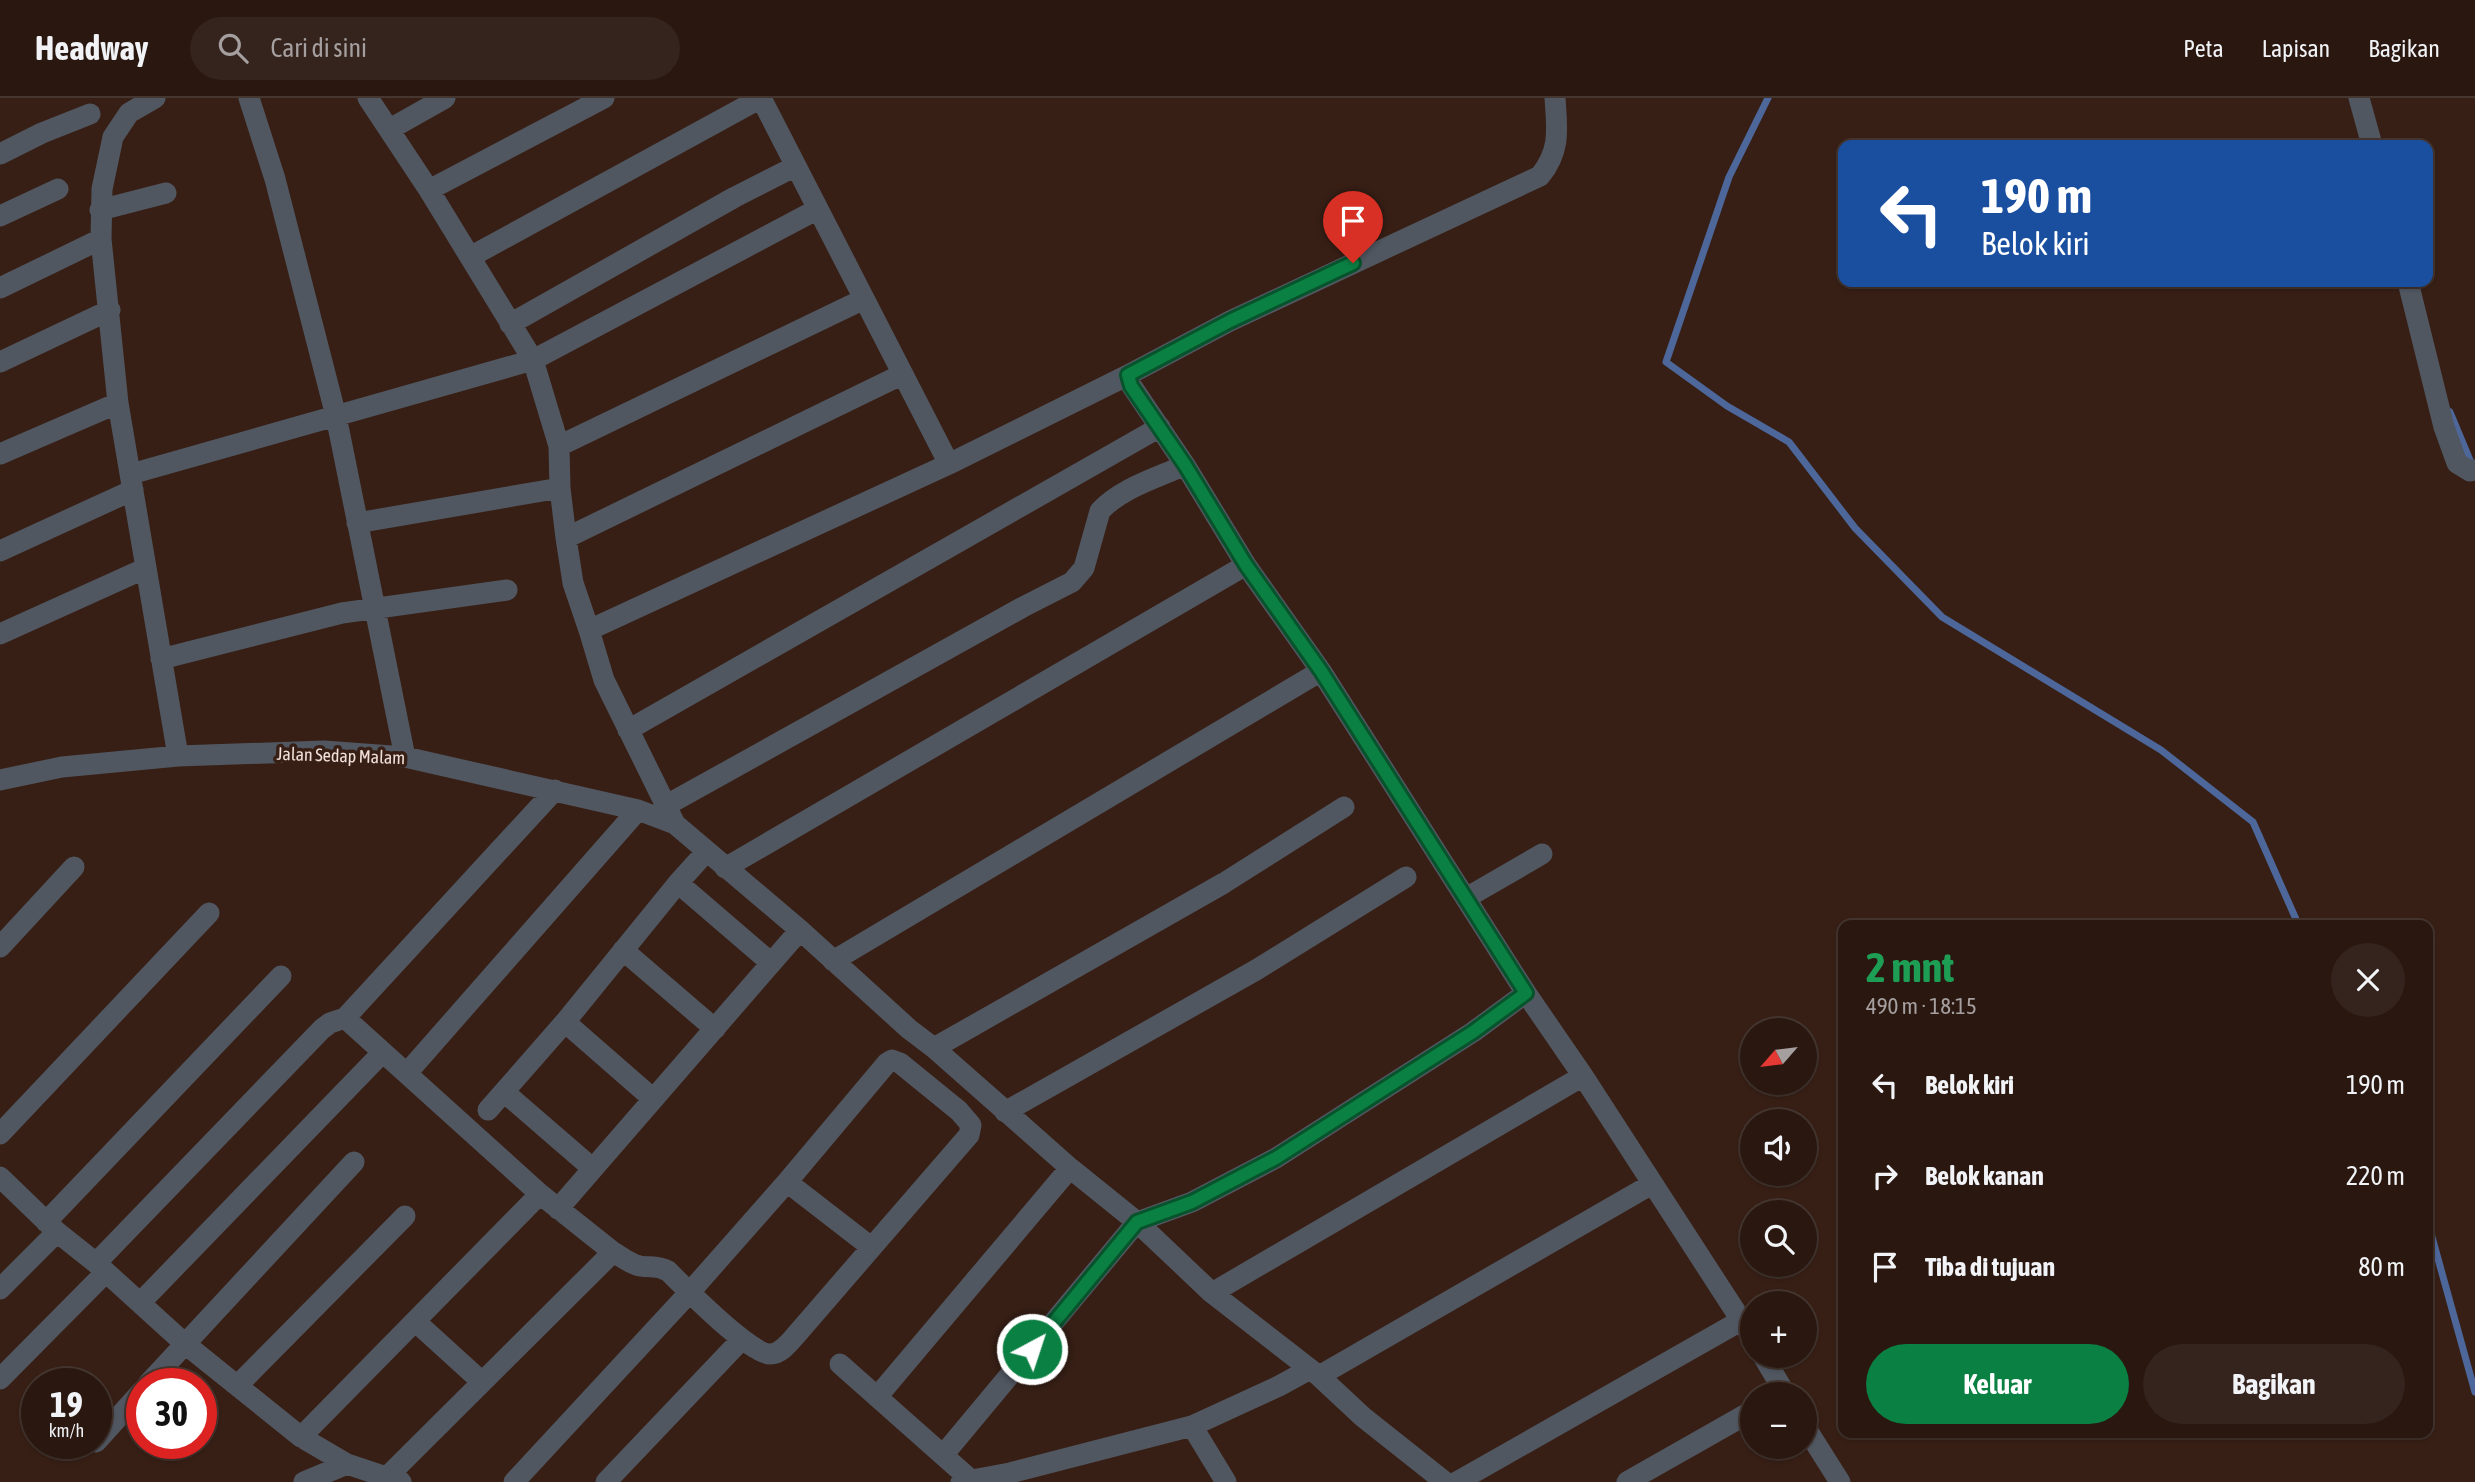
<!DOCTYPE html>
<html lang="id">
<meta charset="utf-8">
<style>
:root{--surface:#291710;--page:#35241e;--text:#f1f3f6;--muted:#a59f9f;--line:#453630;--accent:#0b8043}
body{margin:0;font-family:"Asap Condensed",sans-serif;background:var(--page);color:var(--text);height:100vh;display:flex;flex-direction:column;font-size:26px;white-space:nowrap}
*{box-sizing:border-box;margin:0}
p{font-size:23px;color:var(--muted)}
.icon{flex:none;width:38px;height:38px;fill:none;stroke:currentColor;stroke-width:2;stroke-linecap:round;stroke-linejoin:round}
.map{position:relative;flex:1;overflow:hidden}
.side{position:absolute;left:1838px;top:822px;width:595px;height:518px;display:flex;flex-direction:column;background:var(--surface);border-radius:14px;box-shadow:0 2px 5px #0004,0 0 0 2px var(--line)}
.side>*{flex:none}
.hud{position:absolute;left:1838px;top:42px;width:595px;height:147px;border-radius:14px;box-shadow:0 2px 5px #0004,0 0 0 2px var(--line);background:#1a4fa0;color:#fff;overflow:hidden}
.needle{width:46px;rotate:242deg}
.fabs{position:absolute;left:1740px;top:920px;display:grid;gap:14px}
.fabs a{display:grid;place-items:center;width:77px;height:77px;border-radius:50%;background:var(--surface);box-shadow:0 2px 5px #0004,0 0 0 2px var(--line);font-size:35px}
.speed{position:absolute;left:21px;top:1270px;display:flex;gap:14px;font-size:35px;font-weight:700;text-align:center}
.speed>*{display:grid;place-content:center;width:91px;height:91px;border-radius:50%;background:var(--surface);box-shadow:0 2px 5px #0004,0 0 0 2px var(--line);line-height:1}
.speed small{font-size:18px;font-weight:400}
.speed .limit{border:10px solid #d22;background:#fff;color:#111}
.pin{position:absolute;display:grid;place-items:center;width:60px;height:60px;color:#fff;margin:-72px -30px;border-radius:50% 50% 50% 0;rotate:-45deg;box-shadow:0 0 7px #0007}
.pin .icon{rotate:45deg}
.me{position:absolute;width:77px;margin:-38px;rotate:40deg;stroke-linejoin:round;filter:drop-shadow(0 0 5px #0008)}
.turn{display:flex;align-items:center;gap:24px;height:147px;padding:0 28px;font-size:32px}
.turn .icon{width:91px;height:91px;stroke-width:2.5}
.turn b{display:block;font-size:49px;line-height:60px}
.round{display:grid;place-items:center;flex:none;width:74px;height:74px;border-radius:37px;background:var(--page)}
.summary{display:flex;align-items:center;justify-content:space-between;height:119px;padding:0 28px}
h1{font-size:42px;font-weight:700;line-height:52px;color:#1e9e55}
.cta{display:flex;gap:14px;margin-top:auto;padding:14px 28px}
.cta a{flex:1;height:80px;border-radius:42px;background:var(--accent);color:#fff;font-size:28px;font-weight:700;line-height:80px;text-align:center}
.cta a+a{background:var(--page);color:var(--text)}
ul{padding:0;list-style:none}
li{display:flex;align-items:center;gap:21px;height:91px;padding:0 28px}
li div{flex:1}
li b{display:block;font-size:26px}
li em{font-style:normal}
header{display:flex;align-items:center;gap:42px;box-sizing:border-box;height:98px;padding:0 35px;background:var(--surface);border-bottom:2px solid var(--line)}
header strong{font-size:33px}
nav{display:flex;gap:38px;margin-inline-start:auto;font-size:24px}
.search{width:490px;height:63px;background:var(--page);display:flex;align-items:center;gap:18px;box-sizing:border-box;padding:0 24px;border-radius:38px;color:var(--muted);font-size:26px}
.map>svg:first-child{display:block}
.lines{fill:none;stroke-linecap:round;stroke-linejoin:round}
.stream{stroke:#4d679b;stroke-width:7}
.minor{stroke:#515761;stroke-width:21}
.route-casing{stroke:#07532c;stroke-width:18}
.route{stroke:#0b8043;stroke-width:12}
.labels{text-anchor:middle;stroke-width:7;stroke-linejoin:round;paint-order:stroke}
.street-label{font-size:18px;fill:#f0dfd8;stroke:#371f15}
</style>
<header>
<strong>Headway</strong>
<div class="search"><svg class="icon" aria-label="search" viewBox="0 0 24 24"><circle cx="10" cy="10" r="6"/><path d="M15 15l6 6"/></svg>Cari di sini</div>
<nav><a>Peta</a><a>Lapisan</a><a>Bagikan</a></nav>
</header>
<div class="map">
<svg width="2475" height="1384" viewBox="0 0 2475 1384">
<rect width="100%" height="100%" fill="#371f15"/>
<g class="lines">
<path class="stream" d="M1768 0 1729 79 1666 264 1727 308 1789 344 1855 430 1942 519 2161 652 2253 724 2299 828
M2450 314 2472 367
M2427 1121 2475 1294"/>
<path class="minor" d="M155 0 129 15 113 39 102 91 101 141 118 305 178 658
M249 0 275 81 336 318 405 659
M368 0 429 92 533 262 559 348 560 390 566 440 573 485 589 532
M761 0 949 366
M2359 0 2372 47
M390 31 445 0
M0 56 42 35 90 16
M429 92 604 0
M100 112 166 95
M0 118 58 91
M470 159 761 0
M2408 184 2444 329 2457 365 2470 373 2475 372
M0 190 101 141
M510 226 735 99 796 68
M0 264 110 212
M1128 277 1131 287 1185 367 1246 467 1321 573 1526 895 1583 978 1752 1239
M559 348 864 201
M0 356 118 305
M131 376 533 262 818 111
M357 425 560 390
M566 440 903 276
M0 453 133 392
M0 536 146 470
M161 561 342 515 507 492
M628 632 1160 329
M0 682 62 669 178 658 324 653 405 659 638 712 675 726
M665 708 1023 509 1072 484 1084 470 1100 413C1121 390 1157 380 1185 367
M725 770 1246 467
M678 785 770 864
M1466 800 1542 756
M0 849 74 769
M623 852 715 931
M833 863 1321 573
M345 920 555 692
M565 924 678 785 706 754
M934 950 1224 785 1344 709
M407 975 638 712
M504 994 592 1070
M488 1012 565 924 652 1000
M1005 1014 1256 872 1406 779
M0 1036 209 815
M0 1079 57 1134 96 1165 184 1245 301 1339 347 1366 401 1384
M558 1111 800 832
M46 1124 281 878
M613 1154C622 1159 630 1166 640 1168 652 1170 656 1167 668 1173 684 1189 751 1257 770 1256 781 1256 789 1245 796 1237L969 1037 971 1027 959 1013 900 965 892 962 887 965 787 1084
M96 1165 322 931 330 925 345 920 540 1096 301 1339
M0 1191 57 1134
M1212 1195 1583 978
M140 1205 383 954
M416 1224 482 1284
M1763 1258 1786 1297
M840 1266 971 1382
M1319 1278 1652 1086
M0 1281 105 1175
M148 1286 354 1064
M238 1287 405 1118
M877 1299 1070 1070
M1804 1327 1840 1384
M1192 1328 1226 1384
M96 1344 142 1293
M944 1356 1137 1124 1192 1104 1276 1060 1473 934 1526 895
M388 1378 613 1154 540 1096
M304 1384 347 1366
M514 1384 690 1194 787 1084 871 1149
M606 1384 742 1241
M961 1384 1010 1375 1192 1328 1279 1288 1310 1271
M1445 1384 1363 1319 1319 1278 1212 1195 1137 1124 1070 1070 934 950 909 931 800 832 675 726 604 582 589 532 949 366 1128 277 1230 223 1540 78C1561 52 1557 31 1555 0
M1457 1384 1742 1222
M1627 1384 1752 1313"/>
</g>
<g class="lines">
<g class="route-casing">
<path id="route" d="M1032 1251 1137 1124 1192 1104 1276 1060 1473 934 1526 895 1321 573 1246 467 1185 367 1131 288 1128 277 1230 223 1353 165"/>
</g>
<use href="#route" class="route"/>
</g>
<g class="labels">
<g class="street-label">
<text transform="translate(341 658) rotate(2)" y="6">Jalan Sedap Malam</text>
</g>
</g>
</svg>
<div class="fabs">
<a><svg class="needle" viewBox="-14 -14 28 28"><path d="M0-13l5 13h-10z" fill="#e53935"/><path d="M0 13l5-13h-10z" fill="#a59f9f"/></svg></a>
<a><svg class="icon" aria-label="sound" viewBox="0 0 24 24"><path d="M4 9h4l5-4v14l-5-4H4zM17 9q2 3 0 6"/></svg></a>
<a><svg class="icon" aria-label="search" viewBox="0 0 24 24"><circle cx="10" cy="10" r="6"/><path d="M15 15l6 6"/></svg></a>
<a>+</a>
<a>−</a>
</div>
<div class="speed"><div>19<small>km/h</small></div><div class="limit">30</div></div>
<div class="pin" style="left:1353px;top:165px;background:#d93025"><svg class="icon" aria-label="arrive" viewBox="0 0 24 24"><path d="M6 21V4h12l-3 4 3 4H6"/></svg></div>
<svg class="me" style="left:1032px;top:1251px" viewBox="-20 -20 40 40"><circle r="17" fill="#0b8043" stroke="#fff" stroke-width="3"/><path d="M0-11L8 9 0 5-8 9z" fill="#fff"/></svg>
<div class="hud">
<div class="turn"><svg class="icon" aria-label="left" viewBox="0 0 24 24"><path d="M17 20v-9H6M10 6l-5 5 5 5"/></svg><div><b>190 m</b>Belok kiri</div></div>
</div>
<section class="side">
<div class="summary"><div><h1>2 mnt</h1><p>490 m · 18:15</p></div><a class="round"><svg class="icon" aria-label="close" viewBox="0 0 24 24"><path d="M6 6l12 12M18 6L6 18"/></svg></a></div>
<ul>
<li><svg class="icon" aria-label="left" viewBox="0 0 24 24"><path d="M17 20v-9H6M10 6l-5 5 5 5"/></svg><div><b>Belok kiri</b></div><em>190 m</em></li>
<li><svg class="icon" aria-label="right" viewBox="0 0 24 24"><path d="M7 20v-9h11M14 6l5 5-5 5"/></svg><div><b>Belok kanan</b></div><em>220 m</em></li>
<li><svg class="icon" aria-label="arrive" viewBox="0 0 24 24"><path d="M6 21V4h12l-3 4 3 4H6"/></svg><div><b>Tiba di tujuan</b></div><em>80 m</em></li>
</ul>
<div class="cta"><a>Keluar</a><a>Bagikan</a></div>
</section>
</div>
